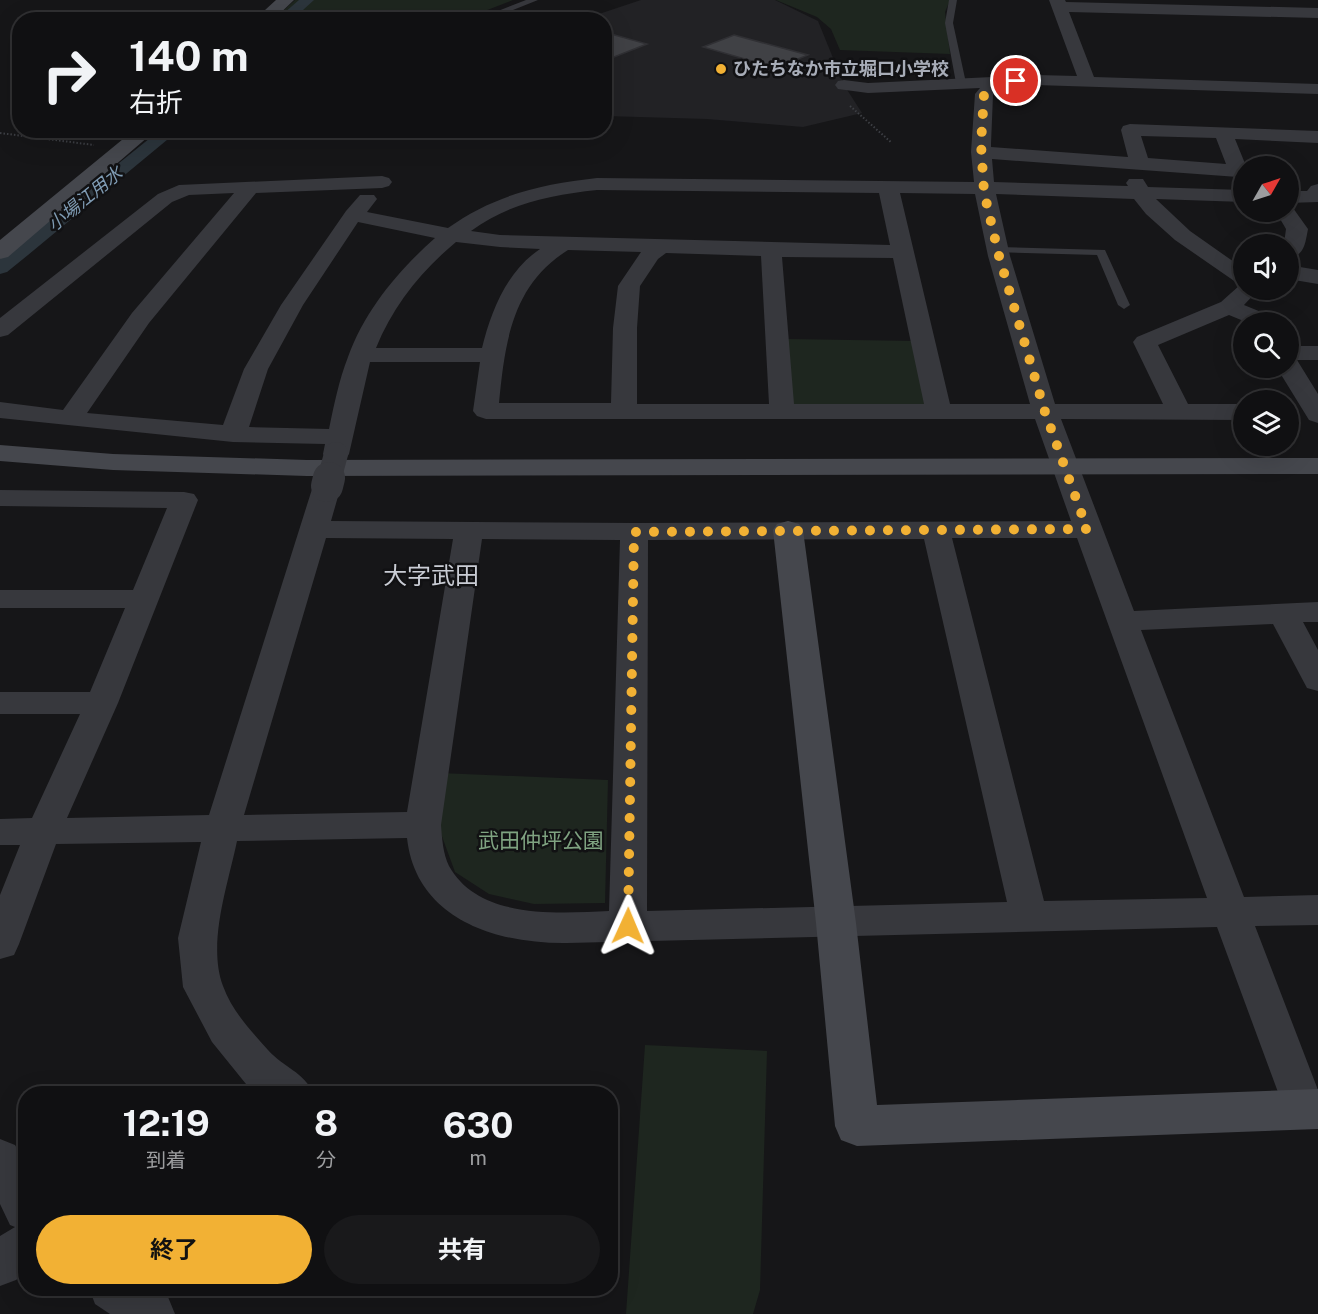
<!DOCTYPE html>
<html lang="ja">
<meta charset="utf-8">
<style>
:root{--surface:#101012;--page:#19191b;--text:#f1f3f6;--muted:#9c9d9f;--line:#303032;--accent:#f2b134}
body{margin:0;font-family:"Public Sans","Noto Sans JP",sans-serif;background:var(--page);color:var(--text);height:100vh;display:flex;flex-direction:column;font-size:22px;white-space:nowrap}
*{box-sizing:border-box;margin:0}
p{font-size:20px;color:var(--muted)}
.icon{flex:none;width:33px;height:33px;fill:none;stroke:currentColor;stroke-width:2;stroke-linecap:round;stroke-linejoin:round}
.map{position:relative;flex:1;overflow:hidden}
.drawer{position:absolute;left:18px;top:1086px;width:600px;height:210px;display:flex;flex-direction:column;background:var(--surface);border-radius:24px;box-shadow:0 6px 24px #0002,0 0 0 2px var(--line)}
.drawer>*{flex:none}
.hud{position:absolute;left:12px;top:12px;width:600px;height:126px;border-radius:24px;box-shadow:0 6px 24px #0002,0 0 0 2px var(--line);background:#101012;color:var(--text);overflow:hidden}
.needle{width:39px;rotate:51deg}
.tools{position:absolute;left:1233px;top:156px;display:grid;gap:12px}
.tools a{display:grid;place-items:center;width:66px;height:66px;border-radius:50%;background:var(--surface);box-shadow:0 6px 24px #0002,0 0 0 2px var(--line);font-size:30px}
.pin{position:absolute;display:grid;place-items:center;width:51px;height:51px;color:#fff;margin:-26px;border:3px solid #fff;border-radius:50%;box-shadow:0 2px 6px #0007}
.me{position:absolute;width:66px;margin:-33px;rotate:1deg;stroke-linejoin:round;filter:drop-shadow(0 0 4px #0008)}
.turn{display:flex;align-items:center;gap:21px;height:126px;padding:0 18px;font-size:27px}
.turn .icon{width:78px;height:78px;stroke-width:2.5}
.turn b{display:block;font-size:42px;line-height:51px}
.eta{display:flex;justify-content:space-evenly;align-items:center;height:102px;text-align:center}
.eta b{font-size:36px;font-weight:700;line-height:42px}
.cta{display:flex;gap:12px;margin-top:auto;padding:12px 18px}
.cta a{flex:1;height:69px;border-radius:36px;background:var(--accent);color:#111;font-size:24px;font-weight:700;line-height:69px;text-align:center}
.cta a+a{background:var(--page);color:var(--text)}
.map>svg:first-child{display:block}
.built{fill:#222225}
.green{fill:#1e261f}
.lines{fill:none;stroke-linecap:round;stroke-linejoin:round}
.canal{fill:#2c353c;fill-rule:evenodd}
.building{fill:#404145;stroke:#303034;stroke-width:1.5}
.path{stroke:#3d3f44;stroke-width:2;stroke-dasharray:1.5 2;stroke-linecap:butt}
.lane{fill:#37383d;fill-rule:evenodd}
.street{fill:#37383d;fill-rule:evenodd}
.secondary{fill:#45474d;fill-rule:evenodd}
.street-bridge-far1{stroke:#37383d;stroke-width:24}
.street-bridge{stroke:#37383d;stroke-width:32}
.route{stroke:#f2b134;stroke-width:10;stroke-dasharray:0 18}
.poi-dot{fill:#f2b134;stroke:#111113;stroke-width:2}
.labels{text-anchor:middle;stroke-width:5;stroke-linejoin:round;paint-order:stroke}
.far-poi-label{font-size:18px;font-weight:bold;fill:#a8adb8;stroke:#111113;text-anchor:start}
.far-water-label{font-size:18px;font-style:italic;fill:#7f9bb3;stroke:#111113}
.park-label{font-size:21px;fill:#7fa381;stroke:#111113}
.quarter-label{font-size:24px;fill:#c9ccd4;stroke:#111113}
</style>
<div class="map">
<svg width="1318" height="1314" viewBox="0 0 1318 1314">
<rect width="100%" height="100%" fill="#161618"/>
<path class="built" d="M641 0H775L818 21 844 85 862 113 803 127 707 119 605 116 604 20H581Z"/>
<path class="green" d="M295 0H513L464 19H274Z
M776 0H950L945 12 950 54 840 50 831 29 817 17Z
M787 339 915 341 928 406 798 408 791 402Z
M440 773 608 780 605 903 534 904 489 894 455 872 436 820Z
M645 1045 767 1051 760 1290 753 1314H626Z"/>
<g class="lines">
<path class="canal" d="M299 0H314L292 20H276Z
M160 130H179L28 255 7 272 0 274V259Z"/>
</g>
<path class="building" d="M604 32 647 44 604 61Z
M734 35 808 55 776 68 703 47Z"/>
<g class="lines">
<path class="path" d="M850 106 892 143
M0 133 94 145"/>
<path class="lane" d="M526 0H538L488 20H475Z
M949 0H957L953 23 966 83 961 86 956 83 945 23Z
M997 247 1105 250 1130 305 1124 309 1118 305 1097 255 993 252V248Z"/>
<path class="street" d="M1049 0H1065L1066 2 1318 8V18L1069 12 1094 77 1318 84V94L1036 85 1001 87 993 95 991 144V147L1128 157 1121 130 1123 126 1130 124 1318 131V143L1235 139 1246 166H1244V176L1238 177 992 159 994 182 1128 186 1126 183 1129 179H1143L1148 187 1244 190V202L1156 199 1190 231 1244 269V290H1258L1244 305 1266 314 1273 322H1246L1229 315 1158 345 1188 404H1244V420L1061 419 1134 611 1318 602V622H1303L1318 650V691L1307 688 1273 624 1141 630 1244 897 1318 895V925L1255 926 1318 1090V1123L1304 1128 1289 1122 1217 927 567 943C496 944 416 919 407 838L237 841C228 885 207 943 223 986 232 1011 251 1031 268 1050 284 1068 303 1071 314 1094H260L246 1084 212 1042 183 987 178 938 201 842 56 844 19 944 14 955 0 959V895L20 845H0V819L32 818 80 714H0V692H90L125 608H0V590H133L167 508 0 506V490L184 492 194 494 198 500 118 703 67 818 209 815 313 486 317 480 327 478 337 480 341 486 331 521 634 523 1071 521 1035 419H486L477 416 473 411 480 362H370L349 454 345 460 336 462 327 460 323 454 325 444 233 442 0 418V402L63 410 132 313 234 193 189 195 172 202 8 335 0 337V318L158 194 179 185 382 176 389 178 392 182 389 186 382 188 256 193 149 323 87 413 223 425 244 369 281 305 346 211 360 195H374L377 199 367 212 448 228C494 195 542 184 597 178L974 182 971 152 975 94 980 88 868 93 838 89 835 85 838 81 844 80 868 83 1036 75 1077 76ZM1141 136 1216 138 1226 164 1148 158ZM597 190 879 193 890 245 500 235 471 231C509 203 551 195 597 190ZM900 193 975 194 988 256 1030 404H950ZM996 194 1134 199 1146 214 1175 240 1240 285 1221 302 1137 337 1133 342 1163 404H1055L1010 256ZM358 222 435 238C398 271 365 310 348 357 339 380 334 405 329 429L249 427 268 369 303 305ZM456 242 500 247 540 249C507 271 491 311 482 348H376C393 306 421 271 456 242ZM568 250 641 252 618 286 613 328 611 403H499C505 342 512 285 568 250ZM666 253 761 256 769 404H637V328L640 286 658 259ZM782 257 893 258 924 404H794ZM326 538 453 539 407 812 244 815ZM952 538H1077L1207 898 1044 901ZM482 539 620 540 609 911C558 913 479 920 449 866 443 854 442 838 441 825ZM924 539 1007 902 647 911 648 540Z
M1318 184V202L1288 203V191H1307L1311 186Z
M1288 206 1293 208 1308 229C1305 244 1305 255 1288 259V244H1284L1286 229 1276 212H1288Z
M1288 265 1318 270V284L1288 279Z
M1288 346H1318V360H1297L1318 394V423L1309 420 1277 368H1288Z
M0 1139 15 1145 26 1164V1272L16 1280 0 1286V1236L15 1227 10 1225 0 1204Z
M89 1288H154L168 1297 175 1314H110L95 1304Z"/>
<path class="secondary" d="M276 0H294L273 20H254Z
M134 130H156L8 257 0 259V240Z
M0 445 113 454 307 460 1318 458V474L307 476 113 470 0 461Z
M788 521 799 524 803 530 856 923 877 1105 1318 1089V1129L857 1146 841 1140 835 1126 816 923 773 530 777 524Z"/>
<path class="street-bridge-far1" d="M329 480 336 454"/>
<path class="street-bridge" d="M327 486 329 478"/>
</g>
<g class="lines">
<path class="route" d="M628 926 634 532 1087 529 1045 412 999 256 984 192 981 144 984 94 996 82 1016 81"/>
</g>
<circle class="poi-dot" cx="721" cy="69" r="6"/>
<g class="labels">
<g class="far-poi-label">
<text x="733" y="75">ひたちなか市立堀口小学校</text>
</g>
<g class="far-water-label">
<text transform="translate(85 199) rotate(-39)" y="6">小場江用水</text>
</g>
<g class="park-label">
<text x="541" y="848">武田仲坪公園</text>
</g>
<g class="quarter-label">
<text x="431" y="584">大字武田</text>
</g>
</g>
</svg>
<div class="tools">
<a><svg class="needle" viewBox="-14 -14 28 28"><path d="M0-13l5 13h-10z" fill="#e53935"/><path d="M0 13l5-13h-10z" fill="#9c9d9f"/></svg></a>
<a><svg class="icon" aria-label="sound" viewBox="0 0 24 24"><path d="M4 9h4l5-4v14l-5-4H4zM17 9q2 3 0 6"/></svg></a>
<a><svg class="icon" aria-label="search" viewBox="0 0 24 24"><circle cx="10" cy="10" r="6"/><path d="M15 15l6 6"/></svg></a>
<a><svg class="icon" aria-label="layers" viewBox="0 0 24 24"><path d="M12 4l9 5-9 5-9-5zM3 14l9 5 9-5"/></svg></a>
</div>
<div class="pin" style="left:1016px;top:81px;background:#d93025"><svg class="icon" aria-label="arrive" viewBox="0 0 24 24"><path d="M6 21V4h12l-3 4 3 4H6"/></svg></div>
<svg class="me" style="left:628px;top:926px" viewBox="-20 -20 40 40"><path d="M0-17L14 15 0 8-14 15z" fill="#f2b134" stroke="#fff" stroke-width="4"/></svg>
<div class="hud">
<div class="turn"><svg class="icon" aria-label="right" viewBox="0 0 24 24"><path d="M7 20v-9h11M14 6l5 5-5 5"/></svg><div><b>140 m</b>右折</div></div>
</div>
<section class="drawer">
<div class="eta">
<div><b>12:19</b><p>到着</p></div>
<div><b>8</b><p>分</p></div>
<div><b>630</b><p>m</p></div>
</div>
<div class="cta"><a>終了</a><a>共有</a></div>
</section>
</div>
